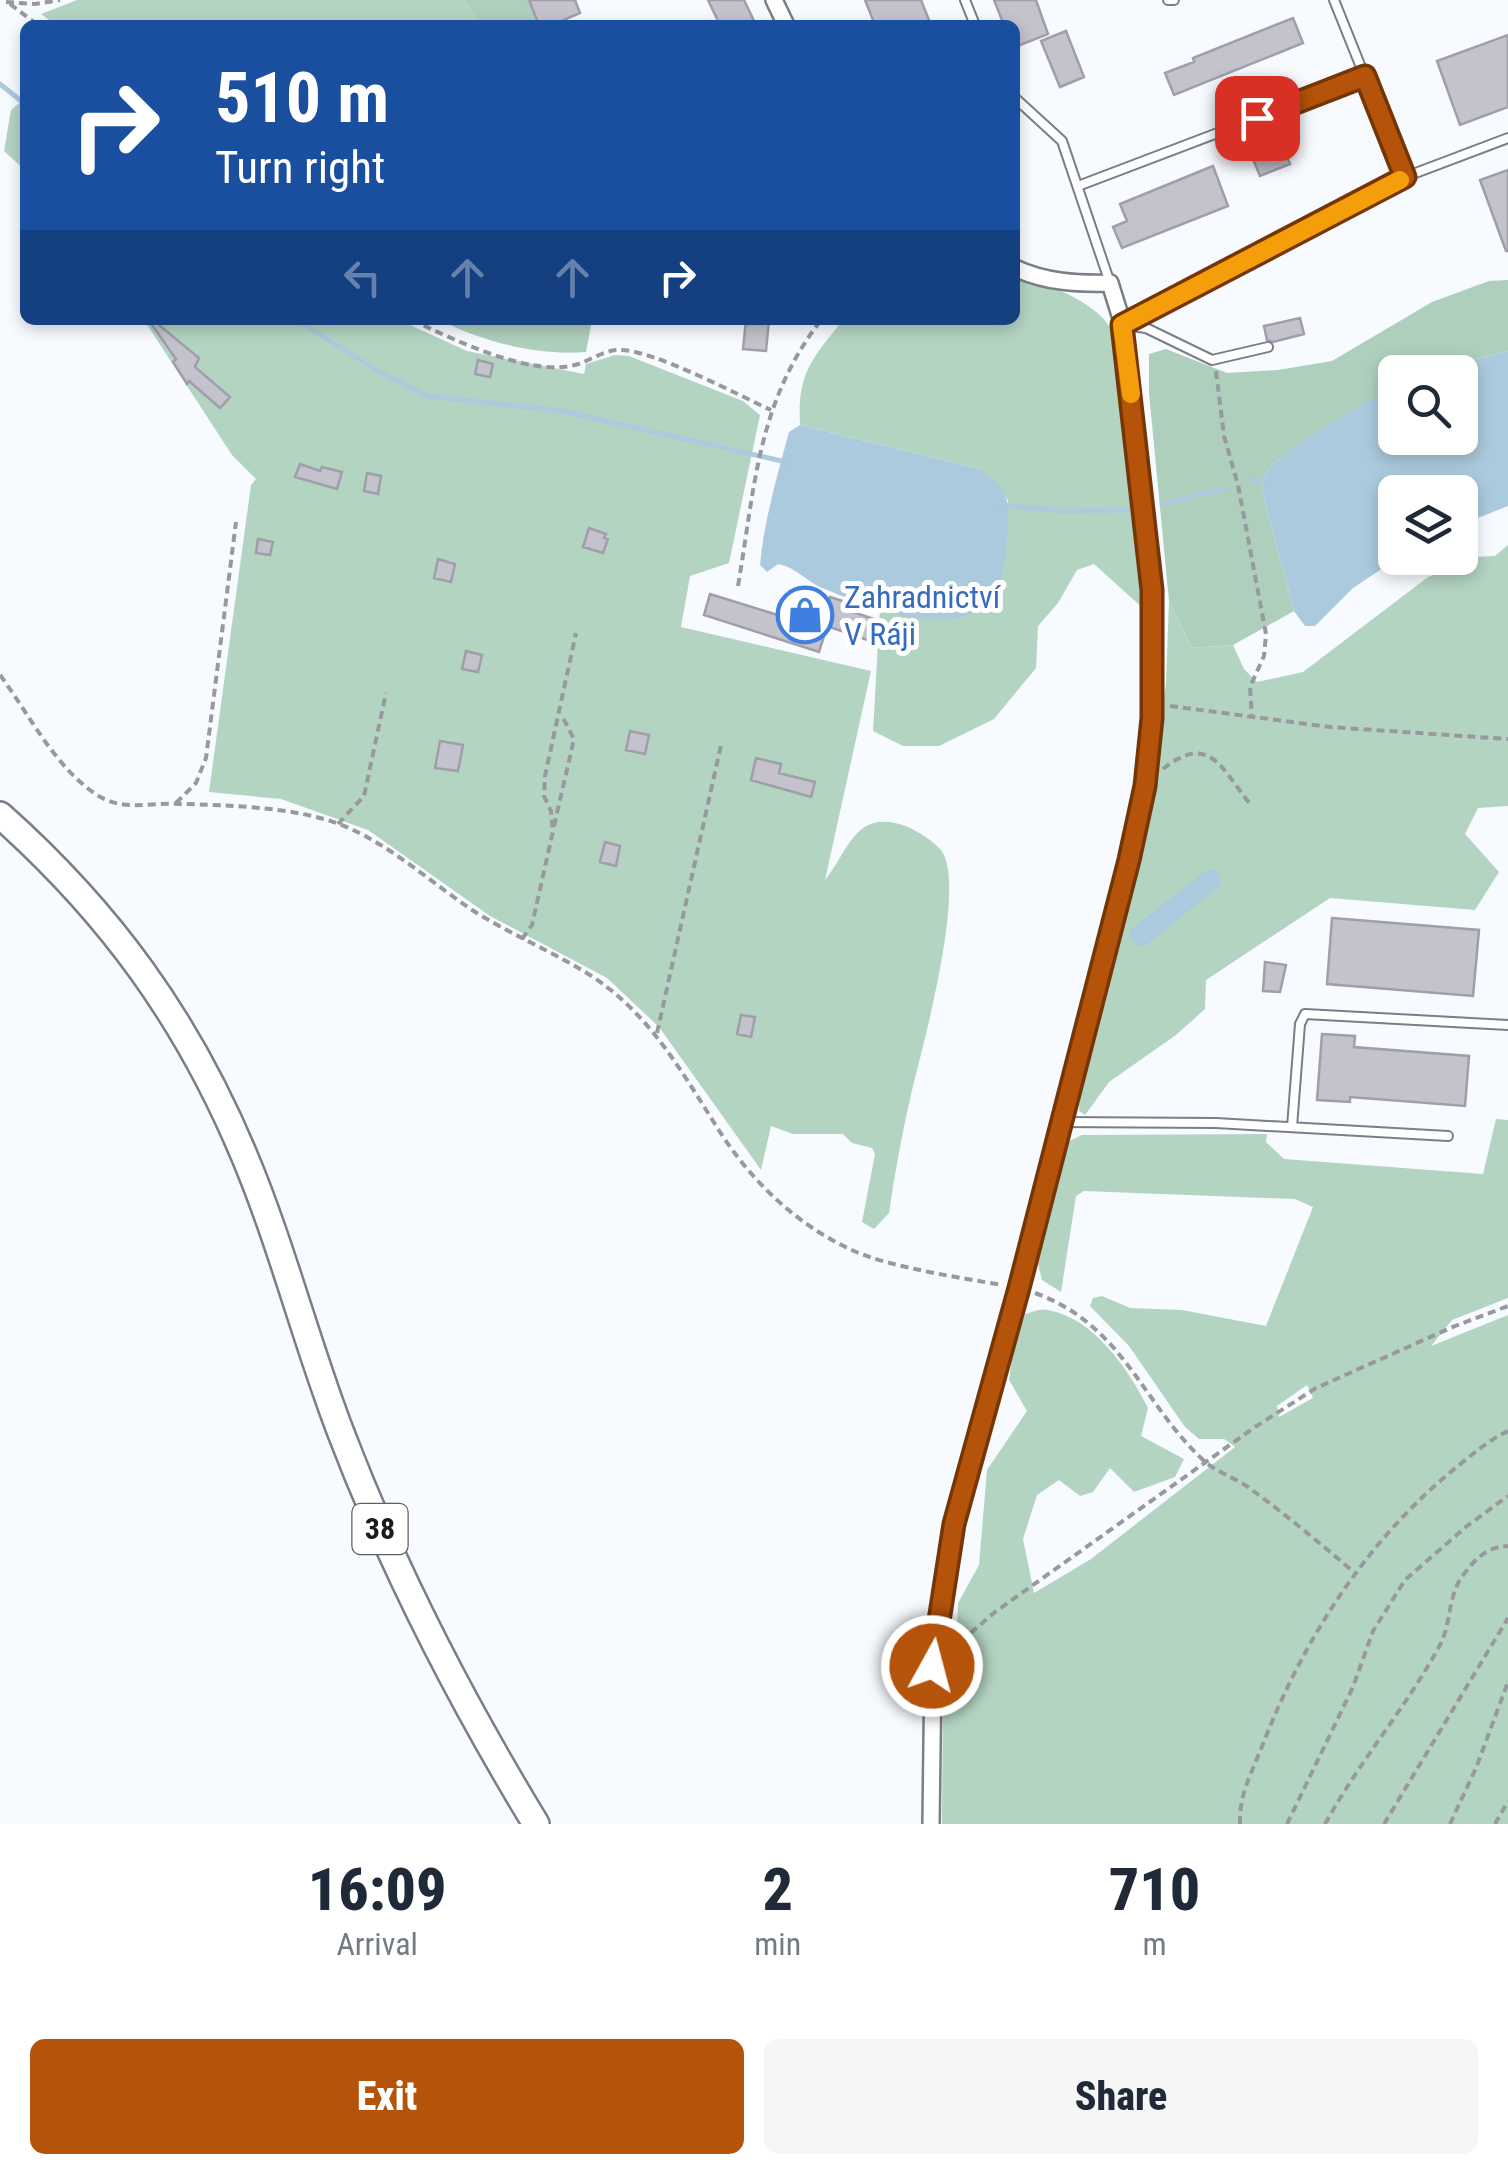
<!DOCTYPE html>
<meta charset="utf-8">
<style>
:root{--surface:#fff;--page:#f6f6f7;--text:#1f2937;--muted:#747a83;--accent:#b45309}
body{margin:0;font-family:"Roboto Condensed",sans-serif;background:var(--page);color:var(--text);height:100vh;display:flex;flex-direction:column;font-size:38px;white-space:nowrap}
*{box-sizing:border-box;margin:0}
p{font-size:32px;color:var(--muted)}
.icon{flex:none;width:55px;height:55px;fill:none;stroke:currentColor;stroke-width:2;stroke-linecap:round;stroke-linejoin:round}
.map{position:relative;height:1824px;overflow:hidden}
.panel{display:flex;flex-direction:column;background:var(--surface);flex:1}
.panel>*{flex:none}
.top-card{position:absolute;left:20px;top:20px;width:1000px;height:305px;border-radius:15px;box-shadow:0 5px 15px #0003;background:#1a4fa0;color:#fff;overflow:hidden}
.fabs{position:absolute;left:1378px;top:355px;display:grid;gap:20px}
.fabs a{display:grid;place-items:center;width:100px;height:100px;border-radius:15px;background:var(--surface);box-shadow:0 5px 15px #0003;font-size:50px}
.pin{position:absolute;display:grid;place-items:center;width:85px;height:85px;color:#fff;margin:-42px;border-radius:20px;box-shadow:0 5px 15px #0006}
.me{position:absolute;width:110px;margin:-55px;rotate:7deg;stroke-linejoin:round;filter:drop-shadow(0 0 8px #0008)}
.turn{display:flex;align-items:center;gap:35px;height:210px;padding:0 30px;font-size:45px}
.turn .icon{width:130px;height:130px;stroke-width:2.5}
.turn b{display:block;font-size:70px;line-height:85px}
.lanes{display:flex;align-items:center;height:95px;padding:0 30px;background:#0003;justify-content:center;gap:50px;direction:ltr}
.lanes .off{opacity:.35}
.eta{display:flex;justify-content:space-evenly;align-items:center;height:170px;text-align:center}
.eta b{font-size:60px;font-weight:800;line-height:70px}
.cta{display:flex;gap:20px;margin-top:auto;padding:20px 30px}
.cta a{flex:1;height:115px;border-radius:15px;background:var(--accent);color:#fff;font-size:40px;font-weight:800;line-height:115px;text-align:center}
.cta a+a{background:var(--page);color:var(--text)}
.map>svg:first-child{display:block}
.green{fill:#b4d4c2;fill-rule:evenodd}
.forest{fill:#afcfbd}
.water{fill:#abcadd}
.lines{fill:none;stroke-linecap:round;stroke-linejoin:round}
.stream{stroke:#abcadd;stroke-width:5}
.building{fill:#c3c2cd;stroke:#9f9ea9;stroke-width:2.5}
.service-casing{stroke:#797e87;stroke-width:12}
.minor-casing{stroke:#797e87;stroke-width:20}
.primary-casing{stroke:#797e87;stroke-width:30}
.path{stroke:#97999d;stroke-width:4;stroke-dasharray:8 5;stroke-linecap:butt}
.service{stroke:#fff;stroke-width:8}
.minor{stroke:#fff;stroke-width:15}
.primary{stroke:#fff;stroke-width:25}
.route-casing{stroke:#753606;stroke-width:25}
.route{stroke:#b45309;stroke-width:18}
.slow{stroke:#f59e0b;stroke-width:18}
.labels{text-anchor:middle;stroke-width:10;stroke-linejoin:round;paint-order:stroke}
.shield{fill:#fff;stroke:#5e5f62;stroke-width:2.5}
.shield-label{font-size:30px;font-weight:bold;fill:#191b1e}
.shop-label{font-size:32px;fill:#366cbe;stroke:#fff;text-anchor:start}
</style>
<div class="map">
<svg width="1508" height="1824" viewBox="0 0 1508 1824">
<rect width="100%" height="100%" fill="#f7fafe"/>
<path class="green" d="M77 0H464L479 25H56L41 14Z
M25 98V170L4 151 11 110Z
M1015 276C1042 280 1095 302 1109 326 1126 354 1124 408 1127 440 1133 497 1146 553 1145 610L1094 564 1077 570 1058 603 1038 626 1036 668 994 719 939 746H903L873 731 880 609 926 619 997 588 1002 571 1008 500 979 469 800 425C797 373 812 359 843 320H1015Z
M144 320H399L467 351 584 374 586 364 615 355 629 356 743 401 760 415 729 563 690 576 681 627 871 671 825 880C850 849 855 807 908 827 919 832 939 844 944 855 963 896 925 1039 913 1086 903 1128 895 1171 889 1213L874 1229 862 1222 875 1154 872 1148 852 1143 843 1134H793L771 1126 761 1170 659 1027 607 978 490 916 368 830 281 799 209 792 251 485 256 479 232 455Z
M1508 545V806L1478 808 1465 834 1499 872 1475 910 1330 898 1206 980 1205 1009 1176 1035 1109 1082 1085 1115 1079 1111 1080 1092 1149 816 1166 683 1169 601 1192 648 1233 645 1244 669 1257 682 1303 672 1428 577 1444 571 1455 574 1474 557 1495 556Z
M1496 1119 1508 1120V1298L1452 1320 1431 1346 1508 1315V1824H942L943 1688 954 1658 967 1647 957 1632 958 1603 979 1565 987 1470 1027 1411 1009 1380 1014 1345 1025 1314C1032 1312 1041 1308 1048 1310 1094 1318 1129 1370 1148 1408L1141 1436 1184 1459 1175 1477 1134 1492 1110 1468 1093 1492 1080 1496 1059 1480 1037 1495 1023 1539 1034 1593 1091 1559 1235 1447 1224 1439H1199L1185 1427 1129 1346 1090 1306 1093 1298 1102 1296 1130 1308 1182 1310 1266 1326 1313 1207 1295 1199 1084 1191 1076 1196 1061 1292 1042 1280 1036 1256 1065 1143 1082 1135 1267 1134 1266 1142 1284 1159 1483 1174ZM1307 1385 1313 1398 1279 1417 1277 1406Z"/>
<path class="forest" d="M464 0H529L539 25H479Z
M1508 280V351L1425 372H1395V386C1370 400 1275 453 1264 476 1263 478 1262 488 1262 491L1294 611 1233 645 1192 648 1169 601 1149 393V354L1166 349 1227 373 1278 370 1332 361 1432 302 1489 281Z
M439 320H592L586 352C535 356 485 342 439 320Z"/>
<path class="water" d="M1508 351V506L1460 525V492H1395V558H1398L1353 588 1315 626H1305L1294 611 1262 491C1262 488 1263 478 1264 476 1275 453 1369 400 1395 386V438H1460V372H1425Z
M800 425 979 469C1004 485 1010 495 1008 525 1006 544 1006 568 998 585 969 649 872 609 825 589 808 583 796 567 778 564L767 572 760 565C764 521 777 476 789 432Z
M1208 869 1216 870 1221 880 1220 886 1145 946H1137L1130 937 1131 929Z"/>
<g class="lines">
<path class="stream" d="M0 84 25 104
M297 320 381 373 427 396 562 411 786 462
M1253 481 1267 480
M1162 504 1226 488
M1002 505 1062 511 1129 510"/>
</g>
<path class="building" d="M529 0H575L580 13 552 25H539Z
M708 0H744L754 21 746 25H720Z
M865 0H921L931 25H875Z
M994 0H1036L1048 34 1015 47V25H1004Z
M1293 18 1303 43 1174 95 1165 73 1194 62 1193 58Z
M1066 31 1084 77 1060 87 1041 41Z
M1508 35V107L1460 125 1437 61Z
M1280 139 1290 164 1260 176 1250 152Z
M1213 166 1228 206 1122 248 1113 227 1127 221 1120 204Z
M1508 170V251H1506L1480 180Z
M1300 318 1304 334 1273 342 1267 340 1264 326Z
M153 320 199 358 195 367 230 397 220 408 189 381 187 384 173 362 176 359 150 322Z
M746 320H769L766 351 743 349Z
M478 360 493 364 490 377 475 374Z
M300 464 320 471 322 467 342 472 337 489 295 477Z
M367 473 381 476 378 494 364 491Z
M589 528 606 534 604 538 608 539 603 553 583 547Z
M258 539 273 542 270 555 256 553Z
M438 559 455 564 451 582 434 578Z
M710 594 826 630 819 652 704 615Z
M830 597 843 601 841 608 880 621 873 642 821 624Z
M466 651 482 655 478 672 462 669Z
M630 731 649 735 645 754 626 750Z
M440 741 463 745 458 771 435 768Z
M756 758 781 764 779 773 815 782 811 797 751 780Z
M605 842 620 846 616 866 600 862Z
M1332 918 1479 930 1473 996 1327 984Z
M1265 962 1286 965 1280 992 1263 991Z
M741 1015 755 1017 751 1037 737 1034Z
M1322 1034 1355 1036 1354 1047 1469 1056 1465 1106 1350 1097V1102L1317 1100Z"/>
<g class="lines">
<g class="service-casing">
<path id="service" d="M965 0 975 25
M1168 0H1174
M1334 0 1405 177
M1015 98 1062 141 1110 283
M1078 186 1365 77
M1268 347 1212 360 1146 328 1123 325 1405 177 1508 138
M1059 1122 1216 1123 1448 1136
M1292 1127 1300 1024 1305 1014 1508 1025"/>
</g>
<g class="minor-casing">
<path id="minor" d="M774 0 786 25
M931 1824 933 1666 954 1524 1019 1288 1129 861 1145 786 1153 718 1152 590 1123 325 1110 283C1077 284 1045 282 1015 268"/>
</g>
<g class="primary-casing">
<path id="primary" d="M0 815C110 913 187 1019 244 1155 282 1245 306 1342 341 1433 393 1569 460 1699 536 1824"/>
</g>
<path class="path" d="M6 2 35 4 60 0
M10 4 38 25
M412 320C453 339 529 377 575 365 590 361 603 350 619 350 652 349 738 395 771 410
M1216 371 1224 436 1238 485 1266 634 1264 656 1250 687 1252 718
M738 586C755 487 757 403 821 320
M0 675C29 714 53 764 94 793 123 813 148 802 181 804 228 805 294 807 339 824 387 842 429 881 472 910 508 933 549 950 585 972 649 1011 681 1071 720 1132 753 1183 798 1226 854 1251 890 1267 961 1278 1002 1285
M1170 706 1330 727 1508 739
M1163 769C1210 731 1222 770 1251 805
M176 803 196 783 206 758 236 522
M338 824 364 796 386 693
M554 826 574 739 562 716
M522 939 532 925 553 831 551 811 544 796 545 776 576 633
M657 1033 721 745
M1035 1293C1123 1325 1141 1401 1202 1459 1214 1471 1233 1477 1248 1487 1285 1514 1321 1544 1356 1574
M951 1650 995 1612 1255 1427 1316 1388 1455 1326 1508 1306
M1240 1824C1239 1794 1252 1772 1263 1744 1304 1638 1368 1538 1458 1466 1474 1453 1489 1440 1508 1431
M1287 1824 1353 1687 1373 1631 1405 1580 1467 1526 1508 1496
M1325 1824C1359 1762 1405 1709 1439 1647 1452 1624 1447 1595 1464 1574 1476 1558 1487 1547 1508 1546
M1384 1824 1508 1618
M1450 1824 1476 1768 1508 1682
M1495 1824 1508 1801"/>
<use href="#service" class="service"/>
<use href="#minor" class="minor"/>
<use href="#primary" class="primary"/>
</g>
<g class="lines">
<g class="route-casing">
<path id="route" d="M932 1666 954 1524 1019 1288 1129 860 1145 786 1152 718V590L1122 325 1405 177 1365 76 1257 118"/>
</g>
<use href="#route" class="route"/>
<path class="slow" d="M1131 394 1122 325 1400 180"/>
</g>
<defs>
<g id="shop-ring" transform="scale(2.875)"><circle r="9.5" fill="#fff" stroke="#3f7fe0" stroke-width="1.5"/><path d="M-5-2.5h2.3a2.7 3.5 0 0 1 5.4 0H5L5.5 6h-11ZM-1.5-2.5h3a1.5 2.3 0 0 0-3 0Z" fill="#3f7fe0"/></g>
</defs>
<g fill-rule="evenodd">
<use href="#shop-ring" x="805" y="615"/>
</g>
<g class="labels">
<rect class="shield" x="352.5" y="1504" width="55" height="50" rx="8"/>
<g class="shield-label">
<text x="380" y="1539">38</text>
</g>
<g class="shop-label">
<text x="844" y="608">Zahradnictví<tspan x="844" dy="37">V Ráji</tspan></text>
</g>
</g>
</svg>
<div class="fabs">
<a><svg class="icon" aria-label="search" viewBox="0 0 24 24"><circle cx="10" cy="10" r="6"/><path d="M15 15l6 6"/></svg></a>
<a><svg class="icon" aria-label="layers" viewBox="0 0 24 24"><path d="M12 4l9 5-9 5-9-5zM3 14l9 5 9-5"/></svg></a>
</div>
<div class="pin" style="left:1257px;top:118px;background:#d93025"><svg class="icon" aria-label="arrive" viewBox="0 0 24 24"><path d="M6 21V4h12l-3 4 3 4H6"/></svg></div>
<svg class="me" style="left:932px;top:1666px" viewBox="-20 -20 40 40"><circle r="17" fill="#b45309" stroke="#fff" stroke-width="3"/><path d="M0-11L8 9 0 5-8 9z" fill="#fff"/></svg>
<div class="top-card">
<div class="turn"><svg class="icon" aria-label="right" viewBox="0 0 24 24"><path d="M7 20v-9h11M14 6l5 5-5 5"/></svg><div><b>510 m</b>Turn right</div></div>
<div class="lanes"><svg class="icon off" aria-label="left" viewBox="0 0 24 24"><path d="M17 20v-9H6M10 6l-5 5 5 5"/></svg><svg class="icon off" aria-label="ahead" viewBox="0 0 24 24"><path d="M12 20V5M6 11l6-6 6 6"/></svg><svg class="icon off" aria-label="ahead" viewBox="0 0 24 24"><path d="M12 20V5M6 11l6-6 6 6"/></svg><svg class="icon" aria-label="right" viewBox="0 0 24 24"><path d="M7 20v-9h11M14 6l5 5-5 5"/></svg></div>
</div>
</div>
<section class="panel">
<div class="eta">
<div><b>16:09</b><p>Arrival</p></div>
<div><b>2</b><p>min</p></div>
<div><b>710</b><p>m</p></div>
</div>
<div class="cta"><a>Exit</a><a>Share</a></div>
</section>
